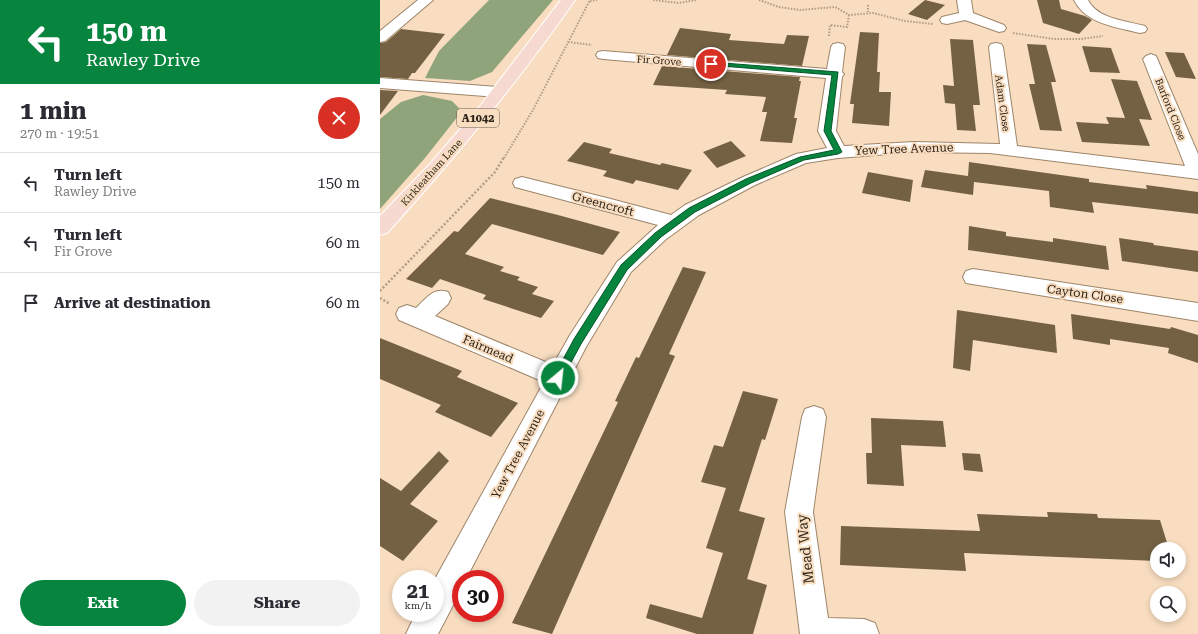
<!DOCTYPE html>
<meta charset="utf-8">
<style>
:root{--surface:#fff;--page:#f2f2f3;--text:#2b2b33;--muted:#7c7c81;--line:#e1e1e2;--accent:#07843e}
body{margin:0;font-family:"Roboto Serif",serif;background:var(--page);color:var(--text);height:100vh;display:flex;flex-direction:column;font-size:15px;white-space:nowrap}
*{box-sizing:border-box;margin:0}
p{font-size:13px;color:var(--muted)}
.icon{flex:none;width:22px;height:22px;fill:none;stroke:currentColor;stroke-width:2;stroke-linecap:round;stroke-linejoin:round}
.map{position:relative;flex:1;overflow:hidden}
.details{display:flex;flex-direction:column;background:var(--surface);width:380px}
.details>*{flex:none}
.top-card{background:#07843e;color:#fff;overflow:hidden}
.buttons{position:absolute;left:770px;top:542px;display:grid;gap:8px}
.buttons a{display:grid;place-items:center;width:36px;height:36px;border-radius:50%;background:var(--surface);box-shadow:0 2px 6px #0003;font-size:20px}
.speed{position:absolute;left:12px;top:570px;display:flex;gap:8px;font-size:20px;font-weight:700;text-align:center}
.speed>*{display:grid;place-content:center;width:52px;height:52px;border-radius:50%;background:var(--surface);box-shadow:0 2px 6px #0003;line-height:1}
.speed small{font-size:10px;font-weight:400}
.speed .limit{border:6px solid #d22;background:#fff;color:#111}
.pin{position:absolute;display:grid;place-items:center;width:34px;height:34px;color:#fff;margin:-17px;border:2px solid #fff;border-radius:50%;box-shadow:0 1px 4px #0007}
.me{position:absolute;width:44px;margin:-22px;rotate:28deg;stroke-linejoin:round;filter:drop-shadow(0 0 3px #0008)}
.turn{display:flex;align-items:center;gap:14px;height:84px;padding:0 20px;font-size:18px}
.turn .icon{width:52px;height:52px;stroke-width:2.5}
.turn b{display:block;font-size:28px;line-height:34px}
.round{display:grid;place-items:center;flex:none;width:42px;height:42px;border-radius:21px;background:var(--page)}
.head{display:flex;align-items:center;justify-content:space-between;height:68px;padding:0 20px}
h1{font-size:24px;font-weight:700;line-height:30px}
.primary-button{display:flex;gap:8px;margin-top:auto;padding:8px 20px}
.primary-button a{flex:1;height:46px;border-radius:24px;background:var(--accent);color:#fff;font-size:16px;font-weight:700;line-height:46px;text-align:center}
.primary-button a+a{background:var(--page);color:var(--text)}
ul{padding:0;list-style:none}
li{display:flex;align-items:center;gap:12px;height:60px;padding:0 20px;border-top:1px solid var(--line)}
li div{flex:1}
li b{display:block;font-size:15px}
li em{font-style:normal}
main{display:flex;flex:1;min-height:0}
.map>svg:first-child{display:block}
.forest{fill:#90a47b}
.building{fill:#746144}
.lines{fill:none;stroke-linecap:round;stroke-linejoin:round}
.minor-casing{stroke:#9e856a;stroke-width:2}
.major-casing{stroke:#fff;stroke-width:2}
.path-far1{stroke:#b19c85;stroke-width:2;stroke-dasharray:1.5 1.5;stroke-linecap:butt}
.path{stroke:#b19c85;stroke-width:2.5;stroke-dasharray:2 2;stroke-linecap:butt}
.minor{fill:#fff;fill-rule:evenodd}
.major{fill:#f6d9d0;fill-rule:evenodd}
.route{fill:#07843e;stroke:#055628}
.labels{text-anchor:middle;stroke-width:4;stroke-linejoin:round;paint-order:stroke}
.far-street-label{font-size:10px;fill:#2e2419;stroke:#f8ddc0}
.shield{fill:#f8ddc0;stroke:#6b5c4b;stroke-width:1}
.shield-label{font-size:11px;font-weight:bold;fill:#2e2419}
.street-label{font-size:12px;fill:#2e2419;stroke:#f8ddc0}
.near-street-label{font-size:14px;fill:#2e2419;stroke:#f8ddc0}
</style>
<main>
<section class="details">
<div class="top-card">
<div class="turn"><svg class="icon" aria-label="left" viewBox="0 0 24 24"><path d="M17 20v-9H6M10 6l-5 5 5 5"/></svg><div><b>150 m</b>Rawley Drive</div></div>
</div>
<div class="head"><div><h1>1 min</h1><p>270 m · 19:51</p></div><a class="round" style="background:#d93025;color:#fff"><svg class="icon" aria-label="close" viewBox="0 0 24 24"><path d="M6 6l12 12M18 6L6 18"/></svg></a></div>
<ul>
<li><svg class="icon" aria-label="left" viewBox="0 0 24 24"><path d="M17 20v-9H6M10 6l-5 5 5 5"/></svg><div><b>Turn left</b><p>Rawley Drive</p></div><em>150 m</em></li>
<li><svg class="icon" aria-label="left" viewBox="0 0 24 24"><path d="M17 20v-9H6M10 6l-5 5 5 5"/></svg><div><b>Turn left</b><p>Fir Grove</p></div><em>60 m</em></li>
<li><svg class="icon" aria-label="arrive" viewBox="0 0 24 24"><path d="M6 21V4h12l-3 4 3 4H6"/></svg><div><b>Arrive at destination</b></div><em>60 m</em></li>
</ul>
<div class="primary-button"><a>Exit</a><a>Share</a></div>
</section>
<div class="map">
<svg width="818" height="634" viewBox="0 0 818 634">
<rect width="100%" height="100%" fill="#f8ddc0"/>
<path class="forest" d="M109 0H173L112 72 90 81 45 78 59 51Z
M43 95 72 101 82 111 45 158 0 209V119L21 102Z"/>
<path class="building" d="M545 0 565 5 547 20 528 14Z
M657 0H679L681 9 705 16 712 20 699 34 663 23Z
M300 28 351 34 349 40 404 44 407 35 429 36 422 66 287 55Z
M21 29 65 34 35 73H32L28 79 0 77V43L6 42Z
M480 32 499 33 497 72H500L499 92H511L509 126 472 123 474 104H470Z
M570 39 593 40 600 105H593L596 131 577 130 575 104 565 103 563 85 574 86Z
M647 44 666 45 676 82H671L682 131 660 130 649 84H655Z
M702 46 731 48 740 73 710 72Z
M785 52 804 53 816 79 796 77Z
M282 66 420 77 419 81H421L414 118H417L412 143 380 141 387 112H382L386 97 345 94 347 90 273 85Z
M731 79 757 81 772 120 759 119 770 146 702 142 696 122 729 124 726 117 745 118Z
M0 90 18 91 0 115Z
M351 141 366 156 337 168 323 152Z
M204 142 232 149 229 153 280 165 282 163 312 170 298 190 256 180 253 184 223 176 227 171 187 161Z
M589 162 709 179V182L767 189 766 185 818 192V214L712 202 714 213 670 207 669 191 594 182 593 195 541 187 545 170 588 176Z
M488 172 533 180 530 202 482 193Z
M110 198 178 215 240 232 223 255 112 224 85 254 124 267 120 271 140 277 137 280 158 287 152 294 174 301 161 318 103 299 106 295 60 279 52 288 26 279 74 231 78 232Z
M589 226 626 232V236L673 242V238L726 246 729 270 588 250Z
M739 238 773 243 774 245 818 251V272L742 261Z
M303 267 326 272 289 354 295 356 172 634 132 623 238 402 235 401 256 357 259 358Z
M577 310 675 325 677 353 593 340 590 371 573 368Z
M691 314 790 329 791 327 818 335V363L788 353 789 348 730 339V345L693 339Z
M0 338 82 371 77 377 138 403 111 437 55 412 61 405 0 379Z
M363 391 398 399 385 440 382 439 359 511 385 518 367 579 387 585 373 634H317L266 618 270 604 322 618 343 553 326 548 346 488 321 482 334 445 343 447Z
M491 418 563 421 566 447 521 445 524 486 487 484 486 453H492Z
M59 451 69 461 30 504 58 521 23 561 0 546V478L21 491Z
M582 453 600 454 603 472 584 470Z
M667 512 717 514 718 518 780 520 789 549H777V561L584 553 586 571 460 565 461 526 600 531 597 514 668 517Z"/>
<g class="lines">
<g class="minor-casing">
<path id="minor" d="M38 0H53L5 41 0 42V31Z
M577 0H591L593 13 624 25 626 28 624 31 619 32 585 20 567 24 562 23 560 20 562 17 579 13Z
M694 0H708C717 19 747 21 765 26L767 29 765 32 760 33C736 27 706 24 694 0Z
M458 43 463 44 465 47 462 72 464 74 462 77 456 131 464 146 534 142 620 144 609 47 611 44 616 43 621 44 623 47 637 146 805 166 763 59 766 56 771 54 776 56 818 154V179L610 153 534 152 458 158 426 163 375 185 319 215 285 240 251 272 206 347 86 579H81V590L58 634H26L36 613H55V579L164 382 19 320 16 314 19 308 27 305 36 308C46 299 53 287 68 292L71 298 68 304 55 316 173 365 190 335 237 262 278 225 135 187 133 183 135 179 142 177 227 198 291 215 305 205 363 177 416 154 447 148 438 131 446 78 223 59 218 58 216 55 218 52 223 51 447 69 451 47 453 44Z
M0 78 118 87 124 89 126 92 124 95 118 97 0 88Z
M593 269 818 303V321L586 283 583 277 586 271Z
M434 406 443 409 446 417 433 512 448 618 484 619 495 623 499 634H420L405 512 422 417 425 409Z"/>
</g>
<g class="major-casing">
<path id="major" d="M181 0H195C138 82 74 159 7 233L0 235V216L50 164 100 106Z"/>
</g>
<path class="path-far1" d="M273 0 299 3 316 0
M379 0 399 7 420 10 455 7 469 15 493 13 525 21 553 24
M210 1 217 0
M488 5V12
M633 33 674 39H701L723 36
M449 36 450 25 467 27 469 15
M188 42 212 45
M124 158 153 110 210 0"/>
<path class="path" d="M0 291 115 172 124 157
M0 298 10 304"/>
<use href="#minor" class="minor"/>
<use href="#major" class="major"/>
</g>
<path class="route" d="M331 62 458 72 451 131 462 152 458 154 424 160 371 183 315 212 281 237 247 270 201 344 181 381 178 383 174 381 173 378 194 339 241 265 275 233 309 208 366 179 420 157 454 150 444 131 452 75 329 65 328 64Z"/>
<g class="labels">
<g class="far-street-label">
<text transform="translate(279 60) rotate(4)" y="4">Fir Grove</text>
<text transform="translate(623 103) rotate(82)" y="4">Adam Close</text>
<text transform="translate(791 109) rotate(68)" y="4">Barford Close</text>
<text transform="translate(51 172) rotate(-48)" y="4">Kirkleatham Lane</text>
</g>
<rect class="shield" x="77" y="109" width="42" height="18" rx="3"/>
<g class="shield-label">
<text x="98" y="122">A1042</text>
</g>
<g class="street-label">
<text transform="translate(524 149) rotate(-2)" y="4">Yew Tree Avenue</text>
<text transform="translate(223 204) rotate(15)" y="4">Greencroft</text>
<text transform="translate(705 294) rotate(8)" y="4">Cayton Close</text>
<text transform="translate(108 349) rotate(23)" y="4">Fairmead</text>
<text transform="translate(138 454) rotate(-62)" y="4">Yew Tree Avenue</text>
</g>
<g class="near-street-label">
<text transform="translate(425 549) rotate(-96)" y="5">Mead Way</text>
</g>
</g>
</svg>
<div class="buttons">
<a><svg class="icon" aria-label="sound" viewBox="0 0 24 24"><path d="M4 9h4l5-4v14l-5-4H4zM17 9q2 3 0 6"/></svg></a>
<a><svg class="icon" aria-label="search" viewBox="0 0 24 24"><circle cx="10" cy="10" r="6"/><path d="M15 15l6 6"/></svg></a>
</div>
<div class="speed"><div>21<small>km/h</small></div><div class="limit">30</div></div>
<div class="pin" style="left:331px;top:64px;background:#d93025"><svg class="icon" aria-label="arrive" viewBox="0 0 24 24"><path d="M6 21V4h12l-3 4 3 4H6"/></svg></div>
<svg class="me" style="left:178px;top:378px" viewBox="-20 -20 40 40"><circle r="17" fill="#07843e" stroke="#fff" stroke-width="3"/><path d="M0-11L8 9 0 5-8 9z" fill="#fff"/></svg>
</div>
</main>
